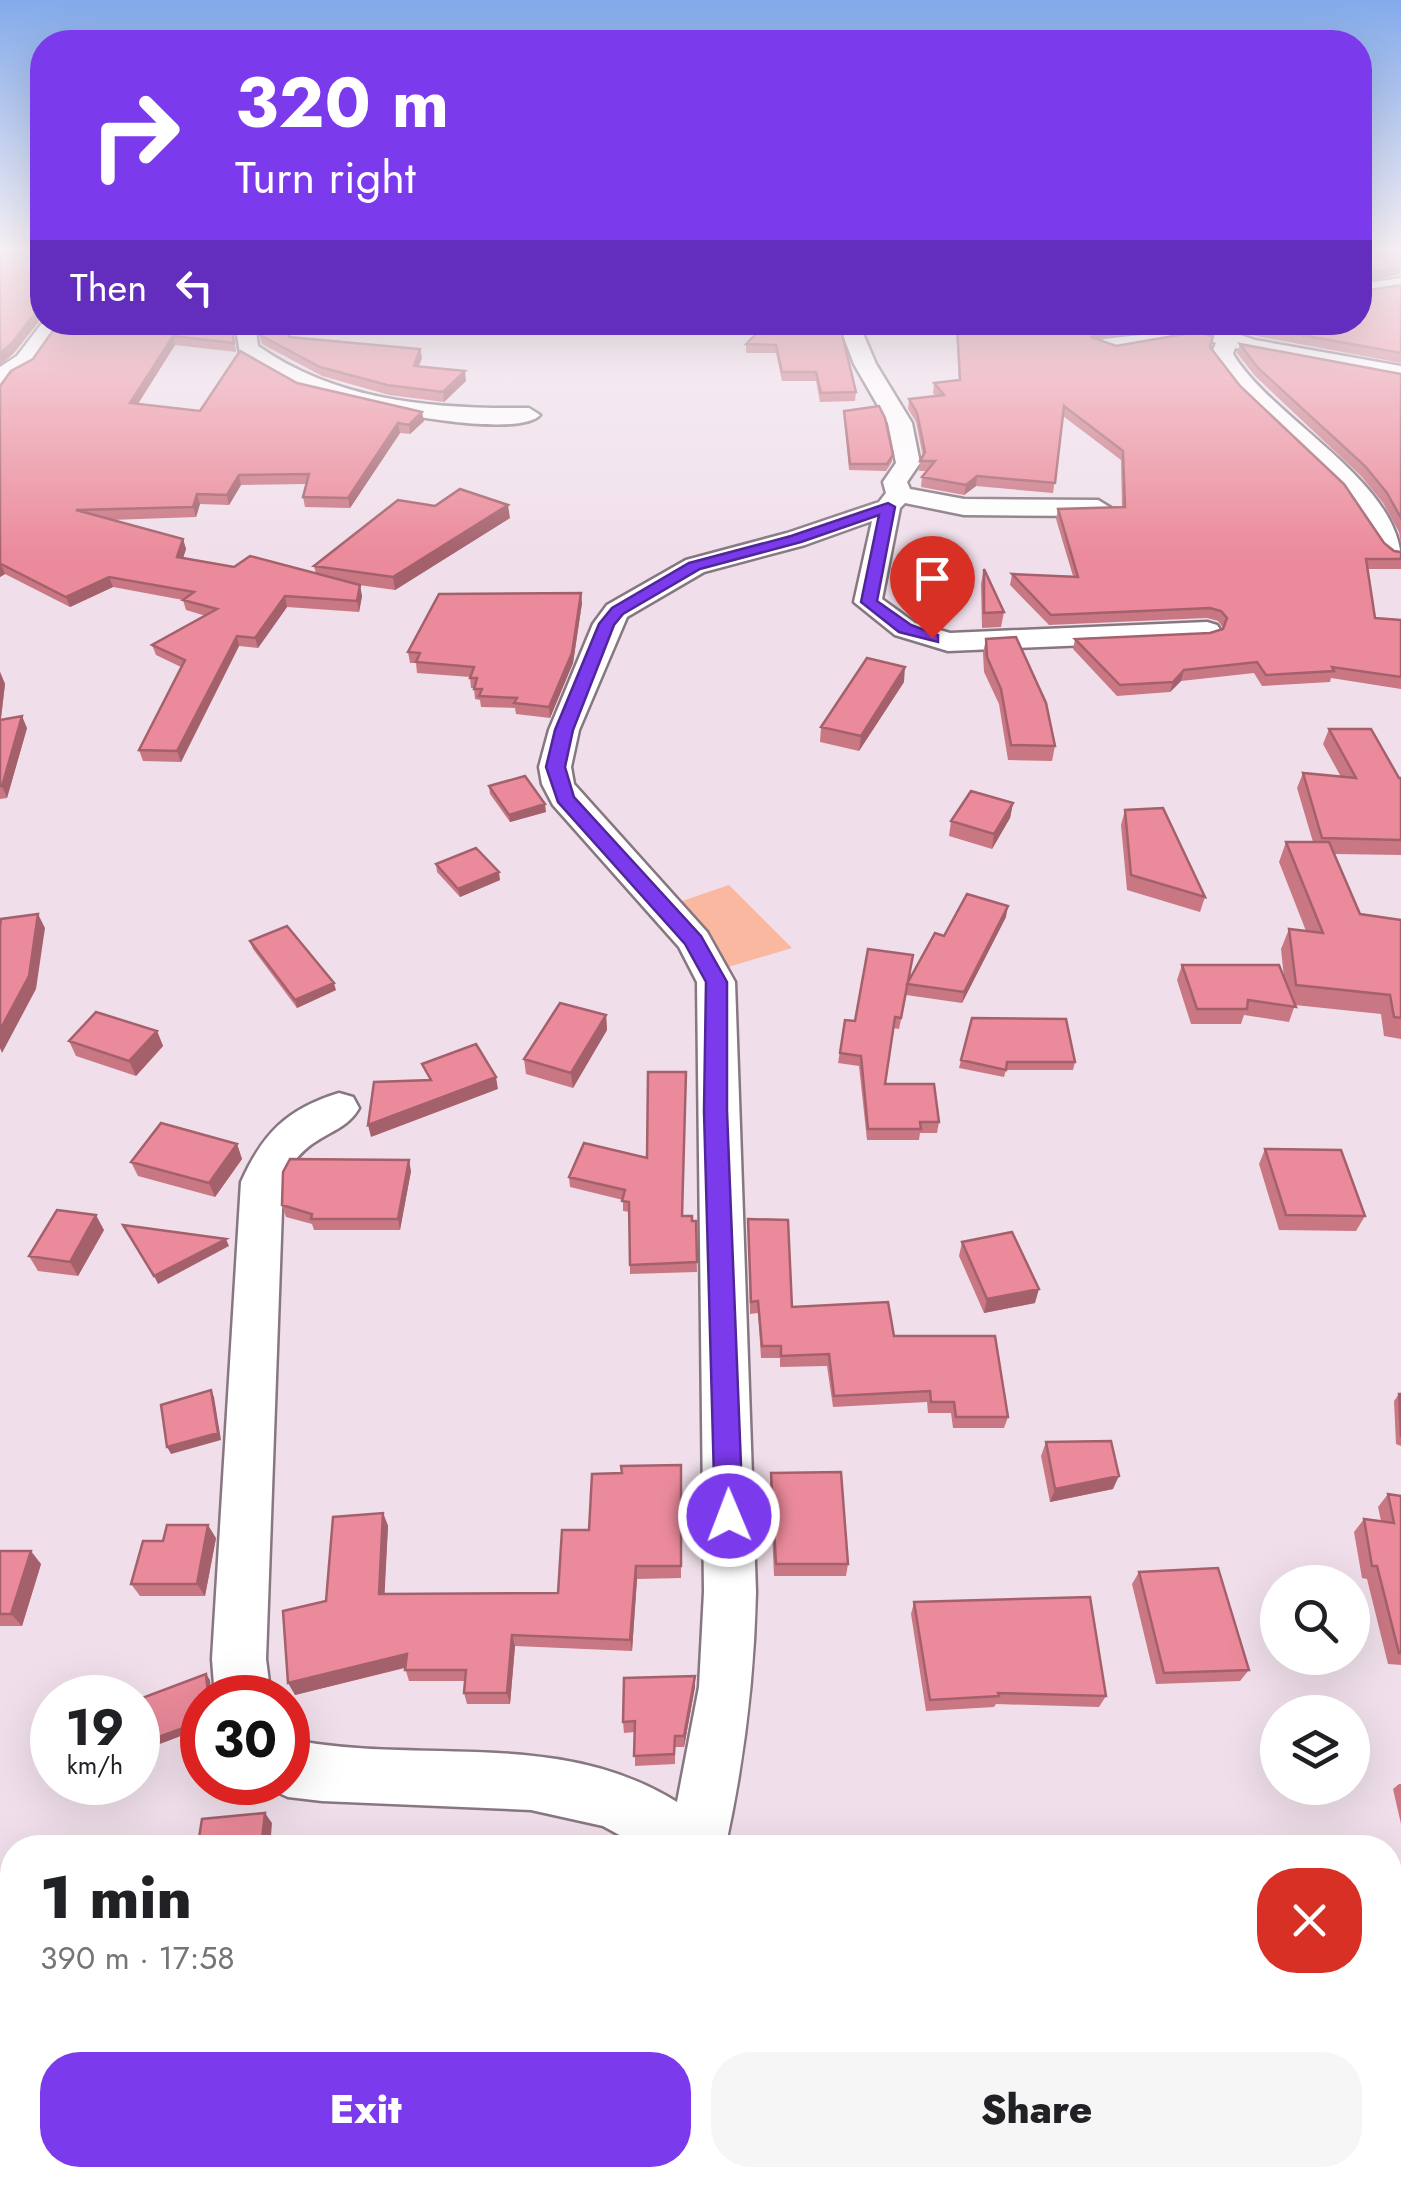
<!DOCTYPE html>
<meta charset="utf-8">
<style>
:root{--surface:#fff;--page:#f6f6f6;--text:#202124;--muted:#757577;--accent:#7c3aed}
body{margin:0;font-family:Jost,sans-serif;background:var(--page);color:var(--text);height:100vh;display:flex;flex-direction:column;font-size:38px;white-space:nowrap}
*{box-sizing:border-box;margin:0}
p{font-size:32px;color:var(--muted)}
.icon{flex:none;width:55px;height:55px;fill:none;stroke:currentColor;stroke-width:2;stroke-linecap:round;stroke-linejoin:round}
.map{position:relative;flex:1;overflow:hidden}
.sheet{position:absolute;left:0px;top:1835px;width:1402px;height:352px;display:flex;flex-direction:column;background:var(--surface);border-radius:40px 40px 0 0;box-shadow:0 10px 40px #0002}
.sheet>*{flex:none}
.banner{position:absolute;left:30px;top:30px;width:1342px;height:305px;border-radius:40px;box-shadow:0 10px 40px #0002;background:#7c3aed;color:#fff;overflow:hidden}
.buttons{position:absolute;left:1260px;top:1565px;display:grid;gap:20px}
.buttons a{display:grid;place-items:center;width:110px;height:110px;border-radius:50%;background:var(--surface);box-shadow:0 10px 40px #0002;font-size:50px}
.speed{position:absolute;left:30px;top:1675px;display:flex;gap:20px;font-size:50px;font-weight:700;text-align:center}
.speed>*{display:grid;place-content:center;width:130px;height:130px;border-radius:50%;background:var(--surface);box-shadow:0 10px 40px #0002;line-height:1}
.speed small{font-size:25px;font-weight:400}
.speed .limit{border:15px solid #d22;background:#fff;color:#111}
.pin{position:absolute;display:grid;place-items:center;width:85px;height:85px;color:#fff;margin:-102px -42px;border-radius:50% 50% 50% 0;rotate:-45deg;box-shadow:0 0 10px #0007}
.pin .icon{rotate:45deg}
.me{position:absolute;width:110px;margin:-55px;rotate:359deg;stroke-linejoin:round;filter:drop-shadow(0 0 8px #0008)}
.turn{display:flex;align-items:center;gap:35px;height:210px;padding:0 40px;font-size:45px}
.turn .icon{width:130px;height:130px;stroke-width:2.5}
.turn b{display:block;font-size:70px;line-height:85px}
.then{display:flex;align-items:center;height:95px;padding:0 40px;background:#0003;gap:20px;font-size:38px}
.round{display:grid;place-items:center;flex:none;width:105px;height:105px;border-radius:40px;background:var(--page)}
.summary{display:flex;align-items:center;justify-content:space-between;height:170px;padding:0 40px}
h1{font-size:60px;font-weight:800;line-height:75px}
.cta{display:flex;gap:20px;margin-top:auto;padding:20px 40px}
.cta a{flex:1;height:115px;border-radius:40px;background:var(--accent);color:#fff;font-size:40px;font-weight:800;line-height:115px;text-align:center}
.cta a+a{background:var(--page);color:var(--text)}
.map>svg:first-child{display:block}
.green{fill:#f9b89f}
.lines{fill:none;stroke-linecap:round;stroke-linejoin:round}
.street-casing{stroke:#867781;stroke-width:5}
.street{fill:#fff;fill-rule:evenodd}
.wall{fill:#ca7784}
.shaded-wall{fill:#a4616c}
.building{fill:#eb8a9a;stroke:#a4616c;stroke-width:2.5}
.route{fill:#7c3aed;stroke:#51269a;stroke-width:2.5}
</style>
<div class="map">
<svg width="1401" height="2186" viewBox="0 0 1401 2186">
<rect width="100%" height="100%" fill="#f0dfea"/>
<path class="green" d="M729 885 792 948 705 974 647 913Z"/>
<g class="lines">
<g class="street-casing">
<path id="street" d="M1401 278V290L1360 296V284Z
M43 322H64L33 366 0 384V367L17 356Z
M235 322H255L258 346C338 402 434 409 529 408L540 415C515 442 336 404 300 389 278 380 260 367 240 354Z
M838 322H858L876 364 912 423 920 463 907 482 910 489 964 499 1098 500 1111 508 1098 516 964 515 905 503 900 508 882 599 915 623 950 633 1207 622 1217 625 1221 631 1217 637 1207 640 948 651 895 635 854 602 872 521 805 545 704 572 627 617 579 730 571 767 574 784 707 932 735 982 756 1592C754 1680 744 1762 725 1848H643L603 1826 531 1810 322 1801 288 1797 268 1788 265 1782H288V1739C419 1766 557 1727 677 1802L699 1687 704 1592 697 982 679 947 553 805 542 784 539 767 549 730 593 624 607 605 686 560 787 533 879 502 886 493 883 482 896 463 888 423 854 364Z
M1176 322H1202L1255 340 1401 366V380L1235 348 1233 354C1274 421 1401 482 1401 562 1373 555 1361 513 1344 492 1301 442 1246 412 1211 354L1216 343 1187 331 1186 339C1162 345 1113 362 1093 345L1104 339 1185 330Z
M339 1093 353 1097 359 1108C342 1139 304 1131 283 1182L266 1659 271 1698H215L212 1659 241 1182C263 1133 287 1109 339 1093Z
M592 2175H660L658 2186H590Z"/>
</g>
<use href="#street" class="street"/>
</g>
<path class="wall" d="M0 249H42V320H40L14 353 0 365Z
M1401 285V363L1256 336 1215 322H1360Z
M59 322H232L236 352 175 345 138 404 200 411 297 383 424 421 410 434 400 433 350 508 305 507 303 497 307 484 241 485 229 505 200 504 196 517 111 520 183 539 186 549 183 558 234 567 316 574 314 566 510 518 395 590 359 585 362 596 359 612 287 607 258 648 239 646 181 762 143 761 139 750 181 667 156 655 152 645 206 616 186 610 183 600 113 587 70 607 5 574 0 577V386L33 359Z
M256 322H291V337L420 349 422 358 419 366 466 381 444 402 389 395 322 376 262 344Z
M872 322H1174L1173 325 1097 339 1116 346 1210 347 1240 386 1384 543 1394 551 1401 552V569H1368L1375 618 1401 620V689L1331 678 1330 682 1262 686 1254 673 1181 681 1170 692 1117 696 1073 649 1075 639 1210 633 1223 628 1218 621 1207 618 1049 625 1010 585 1012 574 1073 576 1056 519 1058 509 1122 507 1121 460 1063 416 1053 493 976 486 964 495 921 487 922 477 927 471H919L920 461 923 457 916 422 908 409 909 399 936 396 933 393 934 383 959 380 956 332 877 329Z
M763 327 856 392 855 401 820 402 816 381H782L776 353H746V344Z
M1240 344 1401 374V544L1399 532 1383 503 1361 476 1255 376 1237 353Z
M844 411 893 455 892 462 886 471 849 470Z
M984 569 1004 612 1001 627 982 628 981 584Z
M582 603 573 663 550 718 516 714 515 708 481 707 480 700 475 699 474 688H471L470 677 417 673 416 663H410L408 652Z
M986 639 1055 746 1052 761 1008 760 999 704 984 672 983 653Z
M0 672 5 684 1 720 27 728 7 798 0 799Z
M904 682 859 751 820 742 821 727Z
M1329 729 1401 778V855L1334 854 1360 914 1401 920V1039L1384 1036 1381 1014 1295 1005 1289 1022 1244 1015 1241 1024H1191L1177 980 1182 965 1284 978 1281 949 1289 929 1306 931 1279 862 1286 842H1313L1297 788 1303 773 1341 777 1323 744Z
M489 786 546 812 510 822 490 794Z
M1013 803 1010 818 992 849 949 836 951 821Z
M1125 810 1205 897 1200 912 1127 890 1121 825Z
M436 864 500 880 460 897 437 872Z
M1006 917 962 1003 906 995 907 990 899 1029 893 1028 885 1084 939 1122 937 1133H920L919 1140H867L859 1066 838 1063 845 1020 855 1021 908 984 944 936Z
M250 941 336 990 297 1008 253 949Z
M606 1015 607 1030 573 1088 526 1074 524 1059Z
M972 1018 1075 1062 1073 1070H1006L1004 1077 959 1068Z
M157 1031 163 1046 136 1076 76 1056 69 1041Z
M584 1143 683 1216 692 1221H696L697 1272 630 1274V1212L623 1211V1200L570 1187 569 1177Z
M237 1144 242 1159 215 1197 138 1176 131 1162Z
M1265 1149 1365 1216 1356 1231 1279 1230 1259 1164Z
M411 1171 400 1230H314L312 1224 286 1217 282 1205Z
M748 1219 792 1307 894 1336 1008 1417 1004 1428H953L951 1413H928L927 1402 833 1407 827 1366 780 1367V1358H761L758 1313 750 1314Z
M104 1230 78 1276 38 1271 29 1256Z
M962 1242 1035 1303 984 1313 959 1256Z
M1399 1394H1401V1446L1396 1444 1394 1401Z
M1046 1442 1113 1489 1050 1502 1041 1456Z
M681 1465V1578L637 1579 632 1651 515 1646 510 1704H467L464 1693 465 1681H409L405 1668 295 1695 326 1601 383 1513 388 1526 384 1594 558 1593 589 1530 622 1473Z
M771 1473 848 1564 846 1576H774L770 1486Z
M1388 1494 1401 1496V1665L1388 1664 1367 1579 1362 1578 1354 1532 1364 1519 1381 1521 1378 1507Z
M216 1538 205 1596H140L131 1584Z
M0 1551 41 1564 22 1626H0Z
M1139 1572 1249 1670 1240 1681 1156 1684 1132 1584Z
M914 1602 1106 1696 1099 1707 996 1704 994 1707 926 1711 911 1614Z
M695 1687 684 1747H675V1764L635 1766V1732L624 1733 623 1722Z
M1399 1784H1401V1824L1393 1789Z
M667 2175 752 2179 751 2183 668 2182Z"/>
<path class="shaded-wall" d="M1401 266 1400 274 1360 283V275Z
M37 311 40 320 14 353 0 365V353Z
M1136 322H1174L1173 325 1098 338 1090 346 1091 337 1100 329Z
M173 336 175 345 132 413 130 403Z
M420 349 422 358 415 375 414 366Z
M465 371 466 381 444 402 443 392Z
M422 412 424 421 410 434 409 425Z
M398 423 400 433 350 508 348 498Z
M239 475 241 485 229 505 227 495Z
M977 476 976 486 964 495 966 485Z
M197 494 200 504 196 517 193 507Z
M508 505 510 518 395 590 393 577Z
M183 539 186 549 180 567 177 557Z
M1 564 5 574 0 577V565Z
M109 577 113 587 70 607 66 597Z
M360 585 362 596 359 612 357 601Z
M581 593 582 603 573 663 550 718 549 707Z
M285 596 287 607 258 648 255 638Z
M237 636 239 646 181 762 177 751Z
M905 667 904 682 859 751 861 736Z
M1184 670 1181 681 1170 692 1173 682Z
M0 672 5 684 0 724Z
M22 716 27 728 7 798 2 786Z
M1013 803 1010 818 992 849 994 834Z
M545 804 546 812 510 822 509 815Z
M499 872 500 880 460 897 458 889Z
M1008 906 1006 917 962 1003 964 992Z
M38 914 45 928 36 989 2 1053 0 1048V1030Z
M334 983 336 990 297 1008 295 1000Z
M606 1015 607 1030 573 1088 571 1073Z
M157 1031 163 1046 136 1076 129 1061Z
M496 1077 498 1089 371 1137 368 1125Z
M237 1144 242 1159 215 1197 209 1183Z
M409 1160 411 1171 400 1230 398 1219Z
M96 1215 104 1230 78 1276 70 1262Z
M226 1239 229 1246 158 1284 154 1276Z
M1039 1289 1035 1303 984 1313 987 1299Z
M211 1390 214 1397 221 1440 171 1454 167 1447Z
M1119 1476 1113 1489 1050 1502 1055 1489Z
M383 1513 388 1526 384 1606 379 1594Z
M208 1525 216 1538 205 1596 197 1584Z
M31 1551 41 1564 22 1626 11 1614Z
M636 1566 637 1579 632 1651 630 1640Z
M512 1635 515 1646 510 1704 507 1693Z
M407 1654 411 1666 295 1695 288 1683Z
M206 1674 210 1680 212 1698 208 1695Z
M695 1676V1687L684 1747V1736Z
M202 1721V1728L152 1747 148 1741Z
M265 1813 272 1823 270 1848H261Z
M228 2175H246L219 2186H202Z"/>
<path class="building" d="M0 249H42V311H37L11 344 0 353Z
M1360 249H1401V266L1360 275Z
M1401 285V353L1258 327 1244 322H1360V288L1363 291Z
M59 322H231L234 343 173 336 130 403 200 411 240 351 297 383 422 412 409 425 398 423 348 498 303 497 309 474 239 475 227 495 197 494 193 507 76 510 183 539 177 557 234 567 250 556 360 585 357 601 285 596 255 638 237 636 177 751 139 750 185 660 152 645 217 609 183 600 194 592 109 577 66 597 1 564 0 565V386L11 371 33 359Z
M256 322H289V337L420 349 414 366 465 371 443 392 387 385 320 367 260 335Z
M764 322H839L856 392 821 393 816 372H782L776 345 746 344 764 326Z
M953 322H1136L1100 329 1091 337 1116 346 1196 332 1213 336 1210 347 1240 386 1344 484 1384 543 1394 551 1401 552V559H1366L1375 618 1401 620V677L1332 667 1334 671 1266 675 1257 662 1184 670 1173 682 1120 685 1075 639 1210 633 1223 629 1227 618 1221 611 1210 608 1051 615 1012 574 1078 577 1058 509 1125 507 1123 451 1064 406 1055 483 977 476 966 485 922 477 935 461H920L925 452 917 413 909 399 944 395 934 383 960 380 957 323Z
M1240 344 1401 374V518L1387 493 1365 466 1257 367Z
M879 406 885 418 893 455 887 464H850L844 411Z
M460 489 508 505 393 577 314 566 398 500 435 506Z
M984 569 1004 612 984 613Z
M581 593 572 653 549 707 514 703 517 698 479 696 482 689H474L477 678H470L474 667 416 662 420 653 408 652 439 594Z
M1016 637 1046 703 1055 746 1011 745 1001 689 987 657 986 639Z
M867 658 905 667 861 736 821 727Z
M22 716 2 786H0V720Z
M1329 729H1371L1399 778H1401V840L1322 838 1303 773 1356 778Z
M525 776 545 804 509 815 489 786Z
M971 791 1013 803 994 834 951 821Z
M1163 808 1205 897 1131 875 1125 810Z
M1286 842H1329L1360 914 1401 920V1018L1394 1017 1390 995 1296 985 1289 929 1323 933Z
M476 848 499 872 458 889 436 864Z
M967 894 1008 906 964 992 907 984 935 933 944 936Z
M38 914 29 976 0 1030V927L1 919Z
M287 926 334 983 295 1000 250 941Z
M868 949 913 955 901 1018 895 1017 885 1084H934L939 1122H920L921 1129H868L861 1056 840 1053 845 1020 855 1021Z
M1182 965H1279L1296 1007 1248 1000 1247 1009H1197Z
M560 1003 606 1015 571 1073 524 1059Z
M96 1012 157 1031 129 1061 69 1041Z
M972 1018 1066 1019 1075 1062H1007L1006 1070 961 1060Z
M476 1044 496 1077 368 1125 374 1082 431 1080 422 1064Z
M648 1072H686L682 1216H692V1221H696L697 1262 630 1265 629 1202 622 1201 625 1190 569 1177 584 1143 647 1158Z
M161 1123 237 1144 209 1183 131 1162Z
M1265 1149 1341 1150 1365 1216 1286 1215Z
M290 1159 409 1160 398 1219H311L312 1214 282 1205 283 1172Z
M57 1210 96 1215 70 1262 29 1256Z
M748 1219 788 1220 792 1307 888 1302 894 1336H995L1008 1417H956L954 1402H931L930 1391 834 1396 829 1354 781 1356V1346H762L758 1301 751 1302Z
M123 1225 226 1239 154 1276Z
M1012 1232 1039 1289 987 1299 962 1242Z
M211 1390 218 1433 167 1447 161 1405Z
M1399 1394H1401V1437Z
M1111 1441 1119 1476 1055 1489 1046 1442Z
M681 1465V1566H636L630 1640 512 1635 507 1693H464L466 1670H405L407 1654 288 1683 283 1611 326 1601 333 1517 383 1513 379 1594 558 1593 562 1530H589L592 1474 622 1473 621 1466Z
M841 1472 848 1564H776L771 1473Z
M1388 1494 1401 1496V1653H1399L1377 1566H1372L1364 1519 1394 1523Z
M167 1525H208L197 1584H131L143 1541H163Z
M0 1551H31L11 1614H0Z
M1218 1568 1249 1670 1164 1673 1139 1572Z
M1090 1597 1106 1696 998 1693 999 1696 930 1700 914 1602Z
M206 1674 208 1695 218 1696V1698H202V1721L148 1741 142 1698Z
M695 1676 684 1736H675L674 1754 634 1756 635 1721 623 1722 624 1678Z
M265 1813 261 1848H126L199 1838 202 1819Z
M99 2175H228L202 2186H99Z
M667 2175H752V2179L667 2178Z"/>
<linearGradient id="sky" x2="0" y2="1"><stop stop-color="#83aaea"/><stop offset="0.45" stop-color="#f8f1f6"/><stop offset="1" stop-color="#f8f1f6" stop-opacity="0"/></linearGradient>
<rect width="1401" height="555" fill="url(#sky)"/>
<path class="route" d="M888 503 895 507 877 601 911 625 938 635V642L899 632 861 602 879 515 801 542 700 569 623 614 614 625 573 730 565 767 574 797 701 936 727 982V1111L743 1516 739 1526 729 1530 719 1526 715 1516 704 1111 706 982 685 944 558 802 546 767 555 730 599 624 612 608 689 563 791 536Z"/>
</svg>
<div class="buttons">
<a><svg class="icon" aria-label="search" viewBox="0 0 24 24"><circle cx="10" cy="10" r="6"/><path d="M15 15l6 6"/></svg></a>
<a><svg class="icon" aria-label="layers" viewBox="0 0 24 24"><path d="M12 4l9 5-9 5-9-5zM3 14l9 5 9-5"/></svg></a>
</div>
<div class="speed"><div>19<small>km/h</small></div><div class="limit">30</div></div>
<div class="pin" style="left:932px;top:638px;background:#d93025"><svg class="icon" aria-label="arrive" viewBox="0 0 24 24"><path d="M6 21V4h12l-3 4 3 4H6"/></svg></div>
<svg class="me" style="left:729px;top:1516px" viewBox="-20 -20 40 40"><circle r="17" fill="#7c3aed" stroke="#fff" stroke-width="3"/><path d="M0-11L8 9 0 5-8 9z" fill="#fff"/></svg>
<div class="banner">
<div class="turn"><svg class="icon" aria-label="right" viewBox="0 0 24 24"><path d="M7 20v-9h11M14 6l5 5-5 5"/></svg><div><b>320 m</b>Turn right</div></div>
<div class="then">Then<svg class="icon" aria-label="left" viewBox="0 0 24 24"><path d="M17 20v-9H6M10 6l-5 5 5 5"/></svg></div>
</div>
<section class="sheet">
<div class="summary"><div><h1>1 min</h1><p>390 m · 17:58</p></div><a class="round" style="background:#d93025;color:#fff"><svg class="icon" aria-label="close" viewBox="0 0 24 24"><path d="M6 6l12 12M18 6L6 18"/></svg></a></div>
<div class="cta"><a>Exit</a><a>Share</a></div>
</section>
</div>
